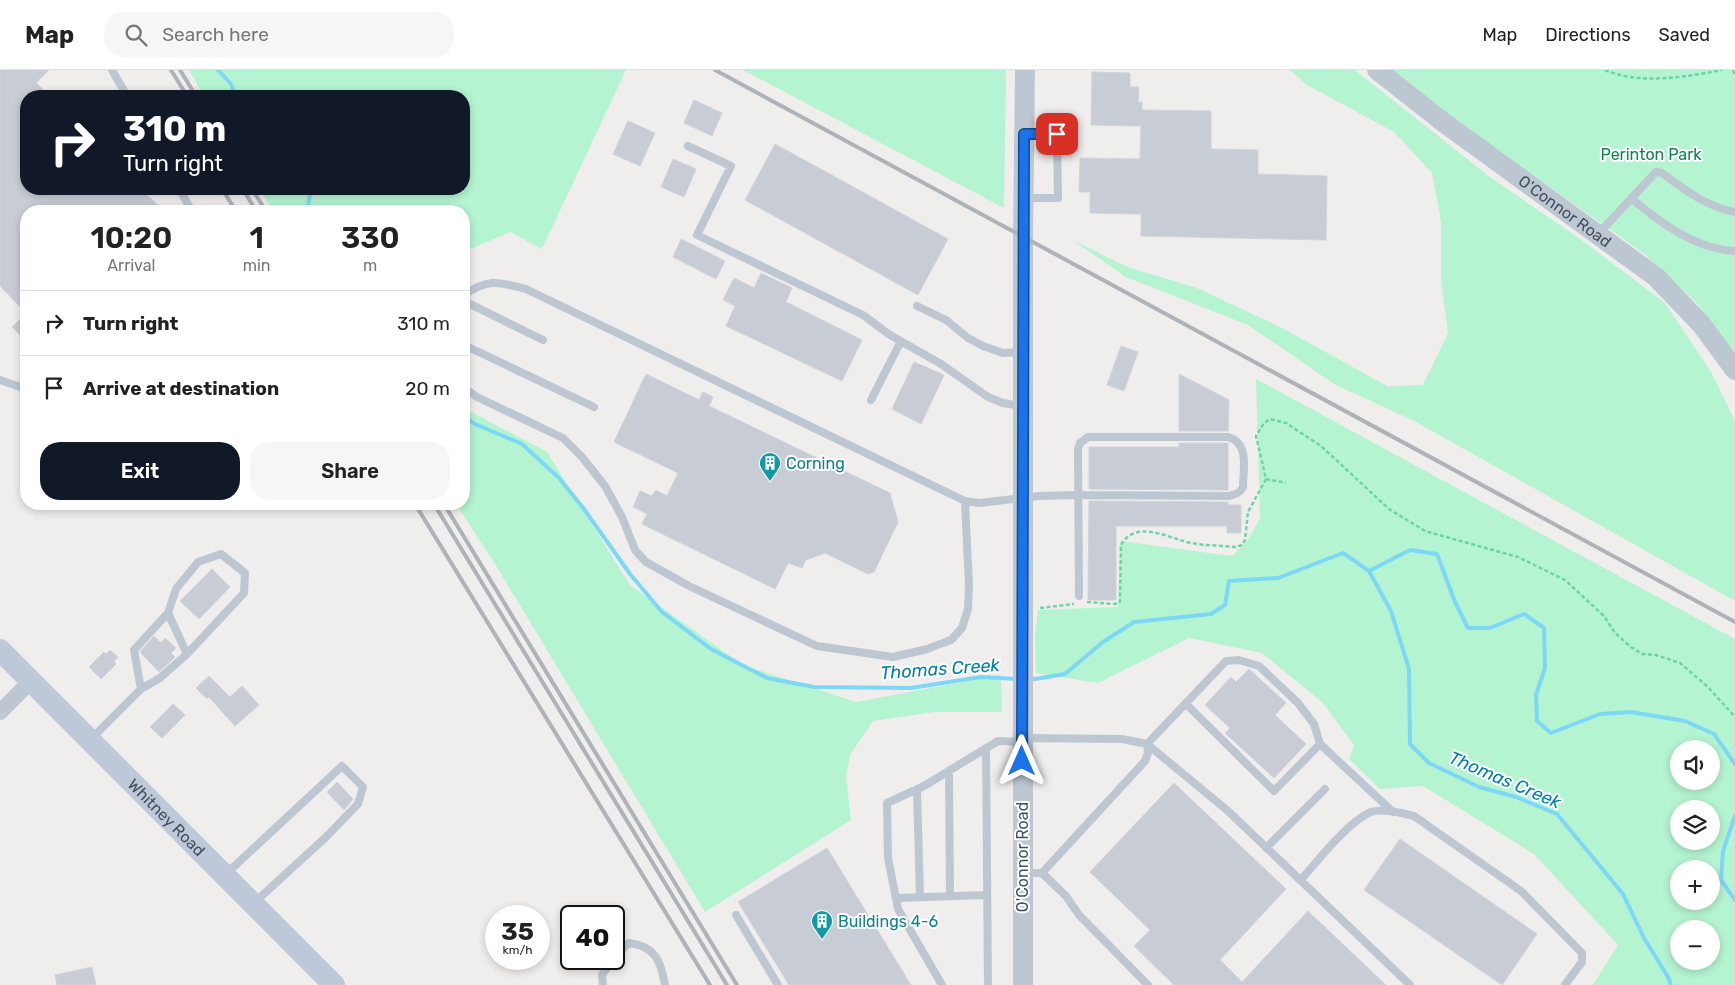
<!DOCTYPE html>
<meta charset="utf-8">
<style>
:root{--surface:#fff;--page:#f6f6f6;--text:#222;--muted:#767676;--line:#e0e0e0;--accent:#111827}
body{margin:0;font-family:Rubik,sans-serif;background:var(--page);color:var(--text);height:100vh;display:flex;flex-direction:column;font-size:19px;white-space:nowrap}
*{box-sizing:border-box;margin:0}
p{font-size:16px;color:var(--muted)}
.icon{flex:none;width:28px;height:28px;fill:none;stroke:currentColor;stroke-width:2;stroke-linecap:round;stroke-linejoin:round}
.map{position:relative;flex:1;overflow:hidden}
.side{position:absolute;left:20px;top:135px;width:450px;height:305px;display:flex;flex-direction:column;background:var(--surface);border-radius:20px;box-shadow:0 2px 8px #0003}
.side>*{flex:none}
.top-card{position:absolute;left:20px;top:20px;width:450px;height:105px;border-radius:20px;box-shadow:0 2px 8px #0003;background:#111827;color:#fff;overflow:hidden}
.fabs{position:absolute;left:1670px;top:670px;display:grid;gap:10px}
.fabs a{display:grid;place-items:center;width:50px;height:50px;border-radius:50%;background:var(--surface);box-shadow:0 2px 8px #0003;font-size:25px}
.speed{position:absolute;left:485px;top:835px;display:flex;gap:10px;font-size:25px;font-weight:700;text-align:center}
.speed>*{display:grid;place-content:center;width:65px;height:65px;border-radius:50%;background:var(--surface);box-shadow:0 2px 8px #0003;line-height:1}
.speed small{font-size:12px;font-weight:400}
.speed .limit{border:2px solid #111;border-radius:8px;background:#fff;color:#111}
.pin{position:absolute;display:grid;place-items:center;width:42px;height:42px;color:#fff;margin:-21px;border-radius:10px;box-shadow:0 2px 8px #0006}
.me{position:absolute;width:55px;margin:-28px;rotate:0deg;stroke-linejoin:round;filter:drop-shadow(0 0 4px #0008)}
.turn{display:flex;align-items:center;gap:18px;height:105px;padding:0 20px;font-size:22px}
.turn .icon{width:65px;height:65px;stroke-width:2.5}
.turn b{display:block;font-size:35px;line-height:42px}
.eta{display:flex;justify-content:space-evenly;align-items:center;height:85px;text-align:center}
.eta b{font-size:30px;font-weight:600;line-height:35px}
.button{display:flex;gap:10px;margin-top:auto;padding:10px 20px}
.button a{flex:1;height:58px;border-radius:20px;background:var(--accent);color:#fff;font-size:20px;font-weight:600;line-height:58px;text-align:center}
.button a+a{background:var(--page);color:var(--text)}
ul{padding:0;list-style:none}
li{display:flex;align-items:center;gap:15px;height:65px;padding:0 20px;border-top:1px solid var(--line)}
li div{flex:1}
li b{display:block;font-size:19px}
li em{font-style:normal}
header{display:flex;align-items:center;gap:30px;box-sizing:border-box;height:70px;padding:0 25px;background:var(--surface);border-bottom:1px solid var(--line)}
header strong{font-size:24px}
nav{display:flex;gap:28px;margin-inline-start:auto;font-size:18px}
.search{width:350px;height:45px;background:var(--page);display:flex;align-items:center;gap:12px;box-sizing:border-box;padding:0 18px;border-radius:20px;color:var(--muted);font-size:19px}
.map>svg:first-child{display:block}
.green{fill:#b5f4d0;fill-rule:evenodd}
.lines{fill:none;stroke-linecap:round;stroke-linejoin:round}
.stream{stroke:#7dd7f6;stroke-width:4}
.building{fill:#c8ccd4;stroke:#d0d3da}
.path{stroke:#6ad6a5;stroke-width:2.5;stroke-dasharray:4 2.5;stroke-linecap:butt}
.service{stroke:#bcc7d1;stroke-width:8}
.minor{stroke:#bcc7d1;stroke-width:16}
.tertiary{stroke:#bcc7d1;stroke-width:20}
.secondary{stroke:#bdc9d9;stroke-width:22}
.rail{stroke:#aeb2b9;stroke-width:4}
.route-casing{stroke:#114b97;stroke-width:12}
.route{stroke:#1a73e8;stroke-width:9}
.labels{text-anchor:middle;stroke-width:4;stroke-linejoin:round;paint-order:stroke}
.park-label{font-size:16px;fill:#0c864f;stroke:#fff}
.street-label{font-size:16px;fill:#43505d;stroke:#fff}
.culture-label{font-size:16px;fill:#0d838f;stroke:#fff;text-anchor:start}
.water-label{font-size:18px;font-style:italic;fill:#017fab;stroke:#fff}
</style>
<header>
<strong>Map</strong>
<div class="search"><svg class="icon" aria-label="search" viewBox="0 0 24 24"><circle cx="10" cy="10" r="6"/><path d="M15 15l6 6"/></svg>Search here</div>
<nav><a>Map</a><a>Directions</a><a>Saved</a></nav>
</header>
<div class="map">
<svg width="1735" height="915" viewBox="0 0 1735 915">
<rect width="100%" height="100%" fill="#f0eded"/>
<path class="green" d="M189 0H626L542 179 510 162 464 182V141H273L259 119H464V26H204Z
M743 0H1006L1004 138Z
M1290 0H1355L1487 105 1580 169 1665 233 1711 302 1735 351V531L1416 352 1334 314 1248 255 1126 207 1071 169 1127 197 1197 218 1284 259 1387 316 1423 315 1448 263 1441 210V151L1432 103 1394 62 1307 15Z
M1393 0H1735V283L1695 231 1643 183 1450 46Z
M1256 309 1735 569V915H1593L1618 875 1534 784 1423 716 1380 719 1349 689 1354 675 1323 633 1262 583 1189 568 1098 613 1036 603 1035 565 1038 540 1118 537 1120 471 1232 486 1248 470 1260 448ZM1679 679H1711V711H1679ZM1679 739H1711V771H1679ZM1679 799H1711V831H1679ZM1679 859H1711V891H1679Z
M464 338 547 382 630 515 743 595 856 632 1001 605 1002 642H934L873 651 850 685 846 707 851 750 705 842 495 494 456 434H464Z"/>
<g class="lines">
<path class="stream" d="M218 0 231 14 236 26
M307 141 310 124 308 119
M464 347 475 354 522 374 559 408 584 439 630 504 662 542 711 579 767 608 814 617 911 618 981 607 1017 609
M1369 501 1410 480 1437 484 1455 532 1468 558H1490L1524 544 1544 558 1545 598 1536 625 1537 651 1551 663 1600 644 1631 642 1685 651 1714 664 1735 694
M1029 610 1065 604 1103 572 1134 552 1211 544 1225 535 1229 511 1278 508 1343 483 1369 501 1391 541 1409 599 1410 674 1429 693 1479 717 1516 727 1557 744 1623 824 1644 868 1668 907 1671 915
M1735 746 1723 781 1721 810 1735 830"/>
</g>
<path class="building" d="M0 0H49L36 13 50 26H26V119H141L164 141H26V243L0 216Z
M1092 2 1130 3V17H1139L1138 32H1142V40L1211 41V79L1258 80V104L1327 106 1326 170 1141 166V144L1090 143V122H1079L1080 88 1140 89 1141 56 1091 55Z
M694 30 722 43 712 66 684 53Z
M628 51 655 63 640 96 613 84Z
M775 74 948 169 918 225 745 130Z
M673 89 696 99 684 127 661 117Z
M681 169 725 191 716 209 673 187Z
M761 203 792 218 786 232 862 270 842 311 726 256 735 236 723 230 734 208 754 218Z
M26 243V271L12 257Z
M1121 276 1138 282 1124 321 1107 315Z
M914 292 944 305 921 354 892 339Z
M646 304 699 330 703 322 713 327 709 336 890 423 898 452 874 502 868 504 825 483 806 490 802 498 788 493 775 519 642 454 647 444 633 437 640 421 652 426 656 420 667 426 678 403 614 372Z
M1179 304 1229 330 1228 361H1179Z
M1179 373H1228V420L1089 419V377H1179Z
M1089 431 1228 432V435H1241V463H1227V456H1116V530H1088Z
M212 499 230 517 199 549 180 531Z
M154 566 161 573 165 568 176 578 171 583 175 587 159 602 140 582Z
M110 580 118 587 114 591 116 594 101 609 89 597 104 582 106 584Z
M1249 599 1286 633 1275 645 1306 674 1274 708 1225 663 1230 658 1205 635 1231 607 1236 612Z
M209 606 230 627 242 616 259 635 235 656 209 627 207 629 196 618Z
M173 634 185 645 162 668 150 657Z
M337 712 353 729 344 740 327 722Z
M1174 713 1286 819 1220 890 1242 912 1308 841 1386 915H1174L1134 876 1150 860 1090 802Z
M1400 769 1537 864 1502 915 1364 820Z
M827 778 911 915H789L738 832Z
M92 897 96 915H57L55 905Z"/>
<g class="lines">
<path class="path" d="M1605 0C1640 15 1685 7 1722 0
M1733 0 1735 5
M1266 409 1286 413
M1087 532 1115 534 1120 532 1121 475C1134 452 1161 464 1180 470 1197 476 1218 475 1235 477L1242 475 1245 470 1248 442 1266 409 1256 366 1264 353 1270 349 1286 353 1321 376 1389 439 1425 461 1518 487 1565 510 1604 546 1615 563 1631 577 1642 584 1656 585 1680 593 1708 617 1735 647
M1040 538 1074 534"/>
<path class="service" d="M112 0 127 26
M688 76 731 96 697 165 863 245 890 265 941 294 988 327 1003 333 1021 336
M179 119 192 141
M1024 128H1058L1057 64H1025
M1631 128C1660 153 1696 179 1735 181
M1599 163 1656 102 1662 103C1685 120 1707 137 1735 142
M464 225C489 208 498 212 526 219L965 431 979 433 1039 426 1078 425 1229 426C1236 424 1240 423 1243 417 1243 399 1250 373 1228 367H1088L1080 373 1078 379 1079 526
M464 231 543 270
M917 236 946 250 968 268 983 276 1003 283 1021 282
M464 275 594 337
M0 310 26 319
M464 318 477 327 563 368 582 387 605 416 622 447 635 480 646 492 689 516 817 576 893 587 927 579 951 570 962 558 968 539 969 516 965 431
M871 330 901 271
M141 619 134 580 168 543
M1186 634 1274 721 1320 674
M1024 668 1122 669 1147 674 1228 741 1410 915
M91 669 141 619 160 608 187 584 244 523 245 503 221 484 198 492 176 519 168 543 187 584
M986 678 988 915
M949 701 950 826
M917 719 920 827
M1266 778 1325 719
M1023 803H1042L1145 691 1148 683 1147 674 1226 591 1239 590 1259 596 1298 633 1314 654 1320 674 1393 742
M1042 803 1066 826 1079 845 1148 915
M226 804 342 696 363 717 358 734 326 767 255 832
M1301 810C1317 791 1349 751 1371 742 1384 738 1401 743 1414 746L1521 821 1582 883V892L1565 915
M896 828 987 825
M736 845 778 915
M614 887 629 873C655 876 661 891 665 915
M603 915 602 905 613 889
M942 915 898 839 888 788 887 733 924 716 998 671 1022 672"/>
<path class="minor" d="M0 642 31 611"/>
<g class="tertiary">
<path id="s1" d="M1377 0 1443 52 1656 207 1701 254 1735 300"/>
<path d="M1023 915V166L1025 0"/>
</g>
<path class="secondary" id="s2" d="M0 580 334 915"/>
<path class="rail" d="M171 0 187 26
M180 0 196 26
M715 0 1735 552
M222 119 236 141
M243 119 256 141
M252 119 266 141
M415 434 710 915
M434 434 727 915
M444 434 737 915"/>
</g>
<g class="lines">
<g class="route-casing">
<path id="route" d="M1022 691 1024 64H1057"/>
</g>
<use href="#route" class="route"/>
</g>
<defs>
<g id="building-pin" transform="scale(1.125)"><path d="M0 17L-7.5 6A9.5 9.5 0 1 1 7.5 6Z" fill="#0f9aa8" stroke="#fff"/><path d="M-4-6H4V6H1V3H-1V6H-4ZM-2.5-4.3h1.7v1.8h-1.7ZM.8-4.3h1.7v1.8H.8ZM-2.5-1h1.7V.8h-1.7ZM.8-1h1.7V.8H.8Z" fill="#fff"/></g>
</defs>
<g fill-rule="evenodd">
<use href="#building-pin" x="770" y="393"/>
<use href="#building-pin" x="822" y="851"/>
</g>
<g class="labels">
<g class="park-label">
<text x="1651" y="90">Perinton Park</text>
</g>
<g class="street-label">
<text dy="6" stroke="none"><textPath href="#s1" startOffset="235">O'Connor Road</textPath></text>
<text dy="6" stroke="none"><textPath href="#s2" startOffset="236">Whitney Road</textPath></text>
<text transform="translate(1022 787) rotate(-90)" y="6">O'Connor Road</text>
</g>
<g class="culture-label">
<text x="786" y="399">Corning</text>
<text x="838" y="857">Buildings 4-6</text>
</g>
<g class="water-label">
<text transform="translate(940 599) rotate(-4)" y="6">Thomas Creek</text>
<text transform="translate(1505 710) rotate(23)" y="6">Thomas Creek</text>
</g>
</g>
</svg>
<div class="fabs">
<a><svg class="icon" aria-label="sound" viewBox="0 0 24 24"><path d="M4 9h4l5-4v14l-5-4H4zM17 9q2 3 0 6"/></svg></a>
<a><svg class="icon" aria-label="layers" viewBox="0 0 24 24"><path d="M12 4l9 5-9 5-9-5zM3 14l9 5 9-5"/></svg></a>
<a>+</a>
<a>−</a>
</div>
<div class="speed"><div>35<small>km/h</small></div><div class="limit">40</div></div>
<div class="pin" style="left:1057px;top:64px;background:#d93025"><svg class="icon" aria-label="arrive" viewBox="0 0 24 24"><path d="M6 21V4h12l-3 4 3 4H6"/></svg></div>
<svg class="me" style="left:1022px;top:691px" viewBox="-20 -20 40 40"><path d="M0-17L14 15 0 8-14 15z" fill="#1a73e8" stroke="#fff" stroke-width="4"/></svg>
<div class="top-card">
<div class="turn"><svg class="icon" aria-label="right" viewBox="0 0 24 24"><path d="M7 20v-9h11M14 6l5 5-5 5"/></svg><div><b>310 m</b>Turn right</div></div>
</div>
<section class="side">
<div class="eta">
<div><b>10:20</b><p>Arrival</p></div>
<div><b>1</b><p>min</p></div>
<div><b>330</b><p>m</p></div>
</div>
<ul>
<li><svg class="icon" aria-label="right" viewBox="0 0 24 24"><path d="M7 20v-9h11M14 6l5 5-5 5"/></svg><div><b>Turn right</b></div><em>310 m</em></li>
<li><svg class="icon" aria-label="arrive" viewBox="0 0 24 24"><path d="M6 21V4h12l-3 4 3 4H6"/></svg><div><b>Arrive at destination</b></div><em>20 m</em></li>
</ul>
<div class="button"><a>Exit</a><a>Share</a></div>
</section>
</div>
